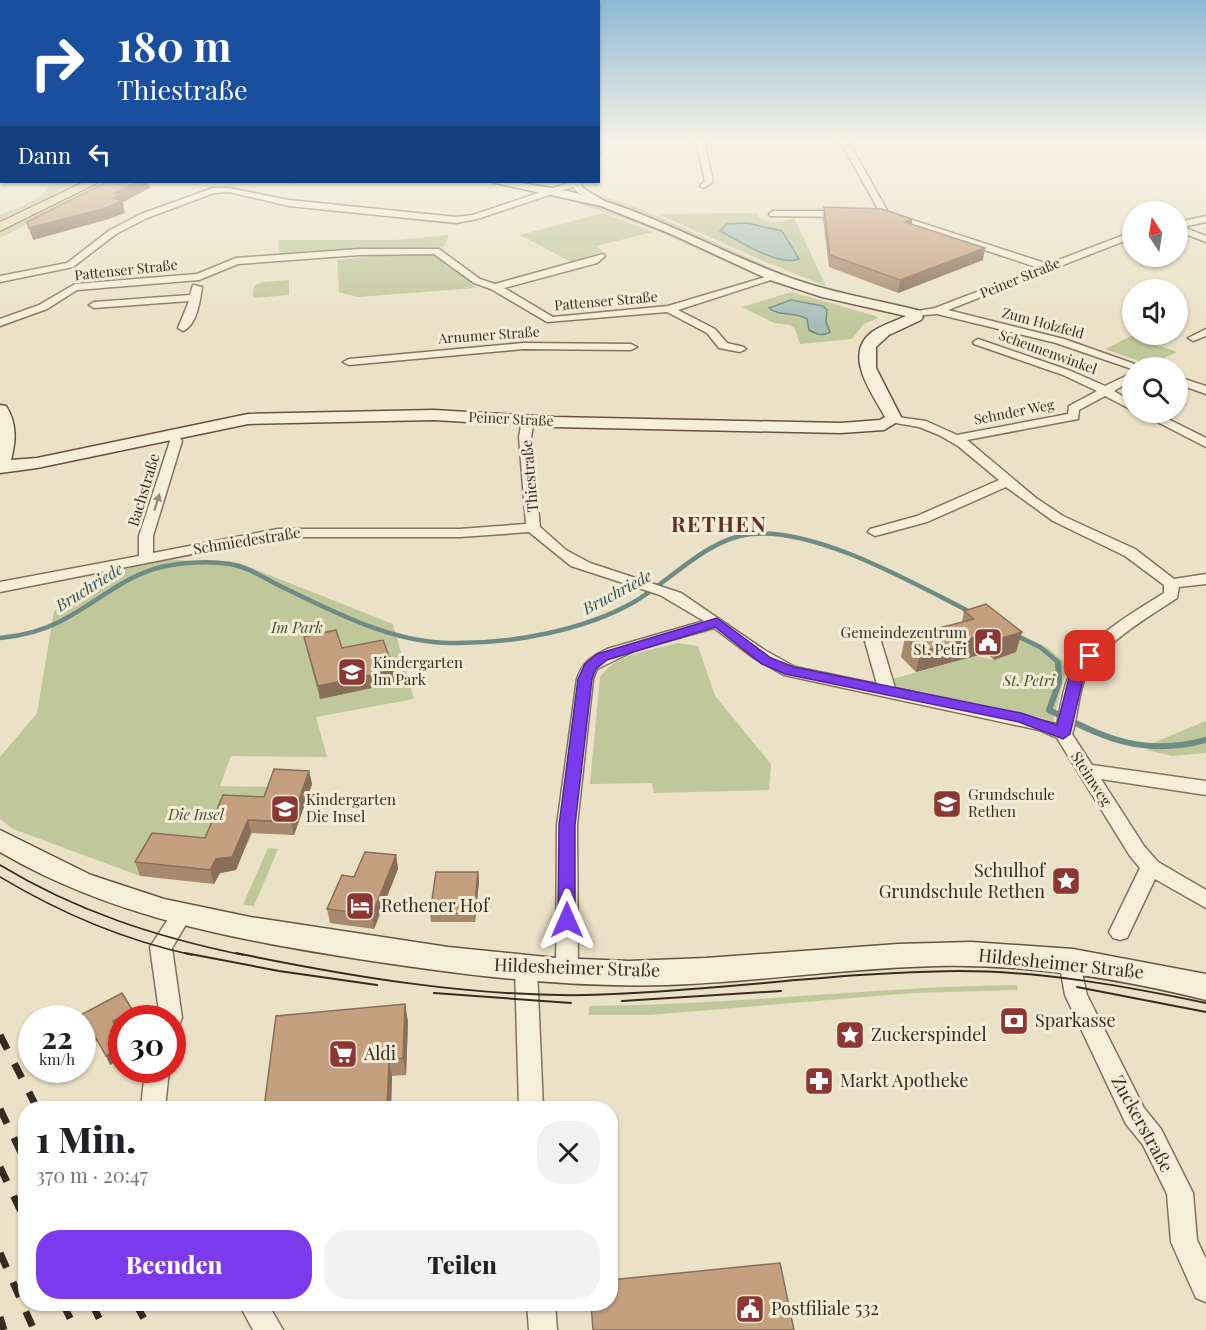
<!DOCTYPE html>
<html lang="de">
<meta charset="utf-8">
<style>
:root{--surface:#fff;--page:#f2f2f2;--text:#202124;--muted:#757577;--accent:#7c3aed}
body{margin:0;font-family:"Playfair Display",serif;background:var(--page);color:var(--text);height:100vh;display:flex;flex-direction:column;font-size:22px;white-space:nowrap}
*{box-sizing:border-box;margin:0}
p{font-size:20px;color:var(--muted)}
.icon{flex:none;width:33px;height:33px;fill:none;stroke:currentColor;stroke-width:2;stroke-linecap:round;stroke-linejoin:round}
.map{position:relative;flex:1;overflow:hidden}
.drawer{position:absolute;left:18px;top:1101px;width:600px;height:210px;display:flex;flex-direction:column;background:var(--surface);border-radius:24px;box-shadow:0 2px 4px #0004}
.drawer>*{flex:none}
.hud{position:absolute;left:0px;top:0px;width:600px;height:183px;box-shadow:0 2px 4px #0004;background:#1a4fa0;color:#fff;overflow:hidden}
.needle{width:39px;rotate:348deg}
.controls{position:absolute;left:1122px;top:201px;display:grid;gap:12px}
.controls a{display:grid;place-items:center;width:66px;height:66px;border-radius:50%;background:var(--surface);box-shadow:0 2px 4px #0004;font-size:30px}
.speed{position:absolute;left:18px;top:1005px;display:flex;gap:12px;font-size:30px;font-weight:700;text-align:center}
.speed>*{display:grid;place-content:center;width:78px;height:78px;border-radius:50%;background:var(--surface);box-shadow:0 2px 4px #0004;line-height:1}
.speed small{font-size:15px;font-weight:400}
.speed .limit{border:9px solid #d22;background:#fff;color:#111}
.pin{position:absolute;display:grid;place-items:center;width:51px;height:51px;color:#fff;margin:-26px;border-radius:12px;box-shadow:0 3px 9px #0006}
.me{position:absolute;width:66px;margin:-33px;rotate:0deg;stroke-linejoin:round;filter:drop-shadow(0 0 4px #0008)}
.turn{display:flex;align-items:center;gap:21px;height:126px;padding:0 18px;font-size:27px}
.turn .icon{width:78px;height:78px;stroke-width:2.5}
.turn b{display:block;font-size:42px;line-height:51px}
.then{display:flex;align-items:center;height:57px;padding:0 18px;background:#0003;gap:12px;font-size:22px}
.round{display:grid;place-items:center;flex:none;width:63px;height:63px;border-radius:24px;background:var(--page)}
.overview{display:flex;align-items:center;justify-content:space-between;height:102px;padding:0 18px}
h1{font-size:36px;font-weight:800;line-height:45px}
.button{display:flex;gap:12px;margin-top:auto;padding:12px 18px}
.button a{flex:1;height:69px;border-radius:24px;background:var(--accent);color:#fff;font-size:24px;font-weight:800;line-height:69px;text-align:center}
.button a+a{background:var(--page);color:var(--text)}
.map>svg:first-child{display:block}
.green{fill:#c0c79b}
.water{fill:#a7beb8;stroke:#6f8b85;stroke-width:1.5}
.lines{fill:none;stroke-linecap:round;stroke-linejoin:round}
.stream-far1{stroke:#6f8b85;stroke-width:4.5}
.stream{stroke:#6f8b85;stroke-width:6}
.street-casing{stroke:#83735e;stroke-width:3}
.secondary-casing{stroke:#655441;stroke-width:3}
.primary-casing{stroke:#514231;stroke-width:2}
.street{fill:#f5eed8;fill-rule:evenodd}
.secondary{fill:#f5eed8;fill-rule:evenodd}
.primary{fill:#e9d6a2;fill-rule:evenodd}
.tram-far1{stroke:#352b20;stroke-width:1.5}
.tram{stroke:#352b20;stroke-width:2}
.rail{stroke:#352b20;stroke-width:7;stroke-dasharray:16 16;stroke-linecap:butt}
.wall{fill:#a9896e}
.shaded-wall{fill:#896f5a}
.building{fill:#c49f80;stroke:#896f5a;stroke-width:1.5}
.oneway{fill:#958c7c}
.route{fill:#7c3aed;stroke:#51269a;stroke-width:1.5}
.labels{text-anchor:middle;stroke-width:6;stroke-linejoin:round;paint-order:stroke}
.far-street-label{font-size:14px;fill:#352b20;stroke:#f2ebd5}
.street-label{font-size:15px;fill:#352b20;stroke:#f2ebd5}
.park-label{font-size:15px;font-style:italic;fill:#444f29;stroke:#f2ebd5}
.poi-label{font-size:15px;fill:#352b20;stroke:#f2ebd5;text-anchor:start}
.water-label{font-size:16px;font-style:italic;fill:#315352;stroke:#f2ebd5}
.near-poi-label{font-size:18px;fill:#352b20;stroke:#f2ebd5;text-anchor:start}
.near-street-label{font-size:18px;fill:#352b20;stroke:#f2ebd5}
.district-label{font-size:21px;font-weight:bold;letter-spacing:1.5px;fill:#5d3224;stroke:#f2ebd5}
</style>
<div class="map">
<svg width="1206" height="1330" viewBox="0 0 1206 1330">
<rect width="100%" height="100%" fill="#eae1c6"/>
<path class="green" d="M50 182H110L0 238V215C14 208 48 199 50 182Z
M586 191 643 210 784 274 830 291 798 283 734 256Z
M568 197 660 227 760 275 763 279 653 229 574 202Z
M603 213 653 232 596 246 603 251 571 262 520 235Z
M756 213C765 226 781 223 794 218L826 286 763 261 658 214Z
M449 235 444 247 279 256 278 240H396Z
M426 251 443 255 476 288 358 297 339 292 337 260Z
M289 280V295L253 298 254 286 263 282Z
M791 292 876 316 878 318 864 324 852 339 800 344 795 329 790 325 774 323 742 307Z
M1131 336 1177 352 1150 365 1105 349Z
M156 559 239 563 393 624 414 699 316 717 327 757 231 756 220 786 276 787 242 854 157 846 140 876 13 829 0 819V757L37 713 54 611 124 570Z
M999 624 1048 648 1063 661 1065 673 1053 721 987 705 898 689 892 679 961 660 967 654 994 660 1015 652Z
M678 643 698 646 715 696 771 764 769 790 654 793 652 783 590 784 600 677C617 653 652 650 678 643Z
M1206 721V753L1172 756 1147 750 1153 743Z
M268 848 278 849 254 906 243 905Z
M1017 985 1018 990 913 993 649 1015H589V1006C732 1005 874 987 1017 985Z"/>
<path class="water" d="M747 223 782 231 799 259C779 267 739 241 720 231L727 224Z
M791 300 823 306 827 310 826 322 830 332C823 337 816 334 809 330L807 319C796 311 779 317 769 308Z"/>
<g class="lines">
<path class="stream-far1" d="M1015 635 1040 647 1058 662V666
M0 638C21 636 42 631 61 621 99 602 128 571 172 565 191 562 211 561 230 564 249 567 265 579 282 587 335 612 392 643 451 643 510 644 583 631 634 602 672 580 706 539 751 534 816 527 915 584 972 613"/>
<path class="stream" d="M1058 664 1059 682 1049 710C1105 738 1143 757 1206 740"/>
<g class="street-casing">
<path id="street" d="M599 141H607L598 157V143Z
M696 141H704L713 182 704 188 700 186 705 181Z
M840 141H848L888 212 1048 264 1132 232V238L948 310 1064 339 1146 368 1132 369 1056 343 937 314 912 316V312L935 308 1039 268 882 216Z
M571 182H580L583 188 609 204 602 206 577 192 573 187 477 219 456 223 289 206 229 192 214 193 147 218 116 234 73 267 0 282V276L67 263 110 230 141 214 213 188H229L289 200 456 217 473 215Z
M773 211H844L848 214 844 217 770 216 769 214Z
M1206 216V222L1183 227 1206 236V242L1178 231V222Z
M359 249H439L480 279 495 284 603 254 605 256 597 263 504 288 553 317 668 306 772 275 780 277 678 310 715 329 727 343 744 347 746 349 740 352 719 348 707 333 667 312 547 322 491 289 474 283 434 254 359 255 238 264 199 280 77 290 47 309 0 326V319L39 305 75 284 197 274 236 258Z
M193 285 202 287C200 301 197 325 183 331L178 328 189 301 94 308 89 305 94 302 190 295Z
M1206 329V336L1193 341 1188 338Z
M978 339 1071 371 1105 386 1132 373V380L1114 391 1132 402V410L1105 396 1079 410 1078 419 967 440 1036 498 1063 516 1135 549 1174 579 1206 574V584L1179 587 1177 598C1150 616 1100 645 1086 675 1078 693 1078 715 1072 734L1092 765 1206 781V795L1101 779 1144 846 1158 862 1206 890V908L1155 879 1127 938 1120 940 1113 938 1109 932 1140 868 1130 856 1057 738 1039 730 784 675 754 658 714 628 636 650 597 669 593 679 577 825 578 971 575 977 567 980 559 977 556 971 557 825 577 679C583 662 591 657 607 649L704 621 660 595 571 566 529 532 460 537H278L0 592V582L139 556V536L170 441 165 434 171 430 175 431 182 441 153 536V553L278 529H460L526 524 519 437 522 420 528 416 534 420 531 437 540 527 566 550 590 563 681 593 766 651 795 667 877 684 864 638 872 633 880 638 895 688 1057 724C1061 708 1062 690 1070 674 1087 638 1131 614 1164 593V585L1125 556 1053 521 1006 487 927 522 875 536 868 532 870 529 917 516 999 480 958 446 939 435 919 427 890 422V416L926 421 957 435 1068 414 1069 406 1097 391 1063 375 974 344 973 342Z
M523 343 631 344 637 347 631 350 523 349 349 365 343 362 349 359Z
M1178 377 1206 386V394L1178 384Z
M1138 412H1154L1206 438V447Z
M181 908 188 910 191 916 172 948 182 1018 179 1025 172 1027V1018H160L150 947 174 910Z
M1070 952 1078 955 1087 995 1144 1108 1161 1129 1193 1193 1197 1240 1206 1259V1302L1196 1298 1171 1242 1167 1194 1143 1145 1126 1124 1065 995 1059 961 1062 955Z
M526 959 534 962 537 968 543 1108H519L515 968 518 962Z
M145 1070H169L165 1108H141Z
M239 1304H268L283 1330H253Z
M527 1304H555L557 1330H529Z"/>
</g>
<g class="secondary-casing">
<path id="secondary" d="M491 182C509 180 528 184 546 187 630 200 701 244 780 274 825 292 874 299 921 311L923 317 921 320 889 335 876 347V368L902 419 884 430 841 433 554 427 434 420 248 424 37 468 0 473V405L6 406C17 423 16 441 11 460L37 458 248 414 434 410 554 417 841 423 880 420 885 417C873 394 842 355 872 332 882 325 895 321 906 316L822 297 770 280 671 234 601 206Z
M0 830 91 875 164 899 250 917 448 947 556 958 629 961 706 958 898 944 971 942 1073 949 1206 974V1000C1118 978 1028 964 937 966 847 968 757 982 666 985 565 988 464 975 365 960 238 940 113 918 0 852Z"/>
</g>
<g class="primary-casing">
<path id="primary" d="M84 182H99L0 231V222Z"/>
</g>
<use href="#street" class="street"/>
<use href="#secondary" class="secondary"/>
<use href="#primary" class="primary"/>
<path class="tram-far1" d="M0 865C76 911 156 937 243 955
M0 877C60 913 123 940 192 955"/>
<path class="tram" d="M185 953 279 971 377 985
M236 953C348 976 471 997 586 995 710 992 834 972 958 971 1042 971 1125 986 1206 1003
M1077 987 1206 1012
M434 993 571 1003
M622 1001 781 991"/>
<path class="rail" d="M0 1035 37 1108
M0 1109 26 1163
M0 1167 26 1222
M0 1253 34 1330
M63 1304 76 1330
M92 1304 105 1330
M136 1304 150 1330
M0 1317 4 1330"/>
</g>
<path class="wall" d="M273 182H298L292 184Z
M824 207 912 219V225L983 260 898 293 829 267 823 219Z
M964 611 1016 652 994 660 986 653 916 672 901 657 905 637 962 622Z
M304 637 342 648 394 670 395 683 320 699 307 650Z
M309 771 312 784 294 835 251 833 236 870 220 873 214 884 140 876 135 862 205 838Z
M396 855 398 869 374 929 330 923 327 909 354 877Z
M478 872 479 881 475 922H431L430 913Z
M405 1004 408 1022 406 1075 392 1076 391 1108H264Z"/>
<path class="shaded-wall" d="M137 182H148L150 188 123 202 124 205 123 206 125 213 109 219 33 240 29 228 113 198 115 193Z
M912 219 911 231 905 222Z
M985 248 983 260 898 293 900 280Z
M1022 632 1016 652 994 660 999 639Z
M992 633 986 653 916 672 920 652Z
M394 670 395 683 320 699 318 686Z
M309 771 312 784 294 835 291 822Z
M248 820 251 833 236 870 220 873 214 884 210 870 216 859Z
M396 855 398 869 374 929 372 915Z
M478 872 479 881 475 922 474 913Z
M405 1004 408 1022 406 1075 403 1058Z
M133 1011 136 1018H122V1028L117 1030 113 1021Z
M93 1033 97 1041 88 1046 84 1037Z
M122 1048V1059L110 1065 106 1056Z
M389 1059 392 1076 391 1108H387Z"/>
<path class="building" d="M107 182H137L115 193 121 194 113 198 122 201 106 208 29 228 27 222Z
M824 207 882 209 912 219 905 222 985 248 900 280 830 255Z
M986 604 1022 632 999 639 992 633 920 652 905 637 974 619 964 611Z
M336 630 342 648 383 640 394 670 318 686 304 637Z
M274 769 309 771 291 822 248 820 232 857 216 859 210 870 135 862 152 833 205 838 223 795 264 797Z
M365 852 396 855 372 915 327 909 342 875 354 877Z
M436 872H478L474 913H430Z
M122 993 133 1011 113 1021 122 1036V1048L106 1056 93 1033 84 1037 82 1034V1018H75Z
M405 1004 403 1058 389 1059 387 1108H264L276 1016Z
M780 1263 794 1330H593L591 1304H610V1280Z"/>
<defs><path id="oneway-solid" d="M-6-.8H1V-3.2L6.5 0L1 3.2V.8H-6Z" transform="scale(1.5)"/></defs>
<use class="oneway" href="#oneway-solid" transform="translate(157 502) rotate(-73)"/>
<linearGradient id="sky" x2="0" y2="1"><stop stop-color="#8eb8d5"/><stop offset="0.43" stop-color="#f6f2e5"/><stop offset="1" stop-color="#f6f2e5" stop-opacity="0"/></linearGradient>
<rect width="1206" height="327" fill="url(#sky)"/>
<path class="route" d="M717 618 771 658 794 667 1021 713 1057 725 1070 674 1086 653H1095L1097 656 1084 675 1070 734 1063 739 1019 722 785 674 762 664 715 627 607 660 596 669 592 679 575 825V920L573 925H561L558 920 559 825 578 679 585 664 597 654Z"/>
<defs>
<g id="civic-square" transform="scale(1.5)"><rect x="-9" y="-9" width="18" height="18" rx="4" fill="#8c3734" stroke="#f2ebd5"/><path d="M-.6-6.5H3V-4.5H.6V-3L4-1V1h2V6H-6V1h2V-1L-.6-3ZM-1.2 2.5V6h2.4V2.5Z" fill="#fff"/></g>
<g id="school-square" transform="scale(1.5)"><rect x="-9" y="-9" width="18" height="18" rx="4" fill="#8c3734" stroke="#f2ebd5"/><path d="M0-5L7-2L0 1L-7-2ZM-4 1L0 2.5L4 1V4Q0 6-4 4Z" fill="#fff"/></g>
<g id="sight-square" transform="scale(1.5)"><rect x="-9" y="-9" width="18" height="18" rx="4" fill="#8c3734" stroke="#f2ebd5"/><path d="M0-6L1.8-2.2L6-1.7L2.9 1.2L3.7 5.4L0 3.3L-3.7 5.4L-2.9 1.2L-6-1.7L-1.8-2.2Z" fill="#fff"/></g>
<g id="hotel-square" transform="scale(1.5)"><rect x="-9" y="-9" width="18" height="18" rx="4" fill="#8c3734" stroke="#f2ebd5"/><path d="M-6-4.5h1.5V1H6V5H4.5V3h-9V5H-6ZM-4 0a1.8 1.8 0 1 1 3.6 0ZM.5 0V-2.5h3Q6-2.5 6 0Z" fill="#fff"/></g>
<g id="bank-square" transform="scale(1.5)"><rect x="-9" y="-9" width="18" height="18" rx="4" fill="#8c3734" stroke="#f2ebd5"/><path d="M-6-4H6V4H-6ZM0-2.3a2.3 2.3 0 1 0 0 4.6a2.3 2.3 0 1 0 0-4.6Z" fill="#fff"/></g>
<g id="supermarket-square" transform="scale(1.5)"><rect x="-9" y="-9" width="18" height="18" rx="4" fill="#8c3734" stroke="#f2ebd5"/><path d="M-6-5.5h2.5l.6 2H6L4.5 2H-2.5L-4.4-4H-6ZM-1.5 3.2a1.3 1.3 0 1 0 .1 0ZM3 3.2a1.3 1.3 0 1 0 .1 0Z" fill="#fff"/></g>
<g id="pharmacy-square" transform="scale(1.5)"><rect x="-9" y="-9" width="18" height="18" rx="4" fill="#8c3734" stroke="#f2ebd5"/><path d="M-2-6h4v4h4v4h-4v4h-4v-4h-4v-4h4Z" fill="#fff"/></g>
</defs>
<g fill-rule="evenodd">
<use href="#civic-square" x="988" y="642"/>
<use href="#school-square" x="352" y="672"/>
<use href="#school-square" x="947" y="804"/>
<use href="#school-square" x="285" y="809"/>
<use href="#sight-square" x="1066" y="881"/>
<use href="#hotel-square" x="360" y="906"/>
<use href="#bank-square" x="1014" y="1021"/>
<use href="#sight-square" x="850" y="1035"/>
<use href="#supermarket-square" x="343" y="1054"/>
<use href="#pharmacy-square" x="819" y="1081"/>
<use href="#civic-square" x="750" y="1309"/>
</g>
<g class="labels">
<g class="far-street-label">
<text transform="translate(126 270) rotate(-6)" y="5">Pattenser Straße</text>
<text transform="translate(1020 278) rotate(-22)" y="5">Peiner Straße</text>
<text transform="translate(606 301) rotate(-5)" y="5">Pattenser Straße</text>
<text transform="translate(1043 323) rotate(15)" y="5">Zum Holzfeld</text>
<text transform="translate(489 335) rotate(-4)" y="5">Arnumer Straße</text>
<text transform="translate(1048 352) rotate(20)" y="5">Scheunenwinkel</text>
<text transform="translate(1014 412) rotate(-11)" y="5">Sehnder Weg</text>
<text transform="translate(511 419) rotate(3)" y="5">Peiner Straße</text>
</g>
<g class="street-label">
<text transform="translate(530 476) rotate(-95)" y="5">Thiestraße</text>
<text transform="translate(144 490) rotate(-73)" y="5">Bachstraße</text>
<text transform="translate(247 541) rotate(-9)" y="5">Schmiedestraße</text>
<text transform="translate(1091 779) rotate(57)" y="5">Steinweg</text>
</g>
<g class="park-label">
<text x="297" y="633">Im Park</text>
<text x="1029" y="686">St. Petri</text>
<text x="196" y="820">Die Insel</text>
</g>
<g class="poi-label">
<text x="967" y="638" text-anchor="end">Gemeindezentrum<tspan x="967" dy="17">St. Petri</tspan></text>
<text x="373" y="668">Kindergarten<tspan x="373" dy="17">Im Park</tspan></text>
<text x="968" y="800">Grundschule<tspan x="968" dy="17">Rethen</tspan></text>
<text x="306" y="805">Kindergarten<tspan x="306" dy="17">Die Insel</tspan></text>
</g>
<g class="water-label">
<text transform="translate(89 587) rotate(-32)" y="6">Bruchriede</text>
<text transform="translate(617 592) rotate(-28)" y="6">Bruchriede</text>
</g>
<g class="near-poi-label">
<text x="1045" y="877" text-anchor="end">Schulhof<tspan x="1045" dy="21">Grundschule Rethen</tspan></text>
<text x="381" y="912">Rethener Hof</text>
<text x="1035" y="1027">Sparkasse</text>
<text x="871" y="1041">Zuckerspindel</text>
<text x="364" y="1060">Aldi</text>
<text x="840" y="1087">Markt Apotheke</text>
<text x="771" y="1315">Postfiliale 532</text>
</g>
<g class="near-street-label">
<text transform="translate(1061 964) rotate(6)" y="6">Hildesheimer Straße</text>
<text transform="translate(577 968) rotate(2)" y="6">Hildesheimer Straße</text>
<text transform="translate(1142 1124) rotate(61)" y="6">Zuckerstraße</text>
</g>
<g class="district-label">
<text x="719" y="532">RETHEN</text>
</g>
</g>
</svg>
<div class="controls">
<a><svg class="needle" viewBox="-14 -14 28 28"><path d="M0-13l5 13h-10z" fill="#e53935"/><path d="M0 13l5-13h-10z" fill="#757577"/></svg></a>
<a><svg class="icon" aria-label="sound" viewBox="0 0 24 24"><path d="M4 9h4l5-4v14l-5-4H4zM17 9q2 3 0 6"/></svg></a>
<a><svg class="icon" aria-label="search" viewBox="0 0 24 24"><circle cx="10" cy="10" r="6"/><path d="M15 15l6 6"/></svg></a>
</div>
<div class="speed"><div>22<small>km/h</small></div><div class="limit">30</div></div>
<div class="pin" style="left:1090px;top:656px;background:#d93025"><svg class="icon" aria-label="arrive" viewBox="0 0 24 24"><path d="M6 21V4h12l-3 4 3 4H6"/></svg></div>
<svg class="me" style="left:567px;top:920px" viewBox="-20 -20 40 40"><path d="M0-17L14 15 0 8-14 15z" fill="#7c3aed" stroke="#fff" stroke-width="4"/></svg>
<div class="hud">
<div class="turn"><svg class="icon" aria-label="right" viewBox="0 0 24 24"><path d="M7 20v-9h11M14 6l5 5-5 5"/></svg><div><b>180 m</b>Thiestraße</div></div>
<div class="then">Dann<svg class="icon" aria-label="left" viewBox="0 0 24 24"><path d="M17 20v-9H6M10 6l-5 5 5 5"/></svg></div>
</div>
<section class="drawer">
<div class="overview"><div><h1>1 Min.</h1><p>370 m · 20:47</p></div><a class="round"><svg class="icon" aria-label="close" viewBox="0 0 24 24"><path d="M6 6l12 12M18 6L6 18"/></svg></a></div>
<div class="button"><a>Beenden</a><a>Teilen</a></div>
</section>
</div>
